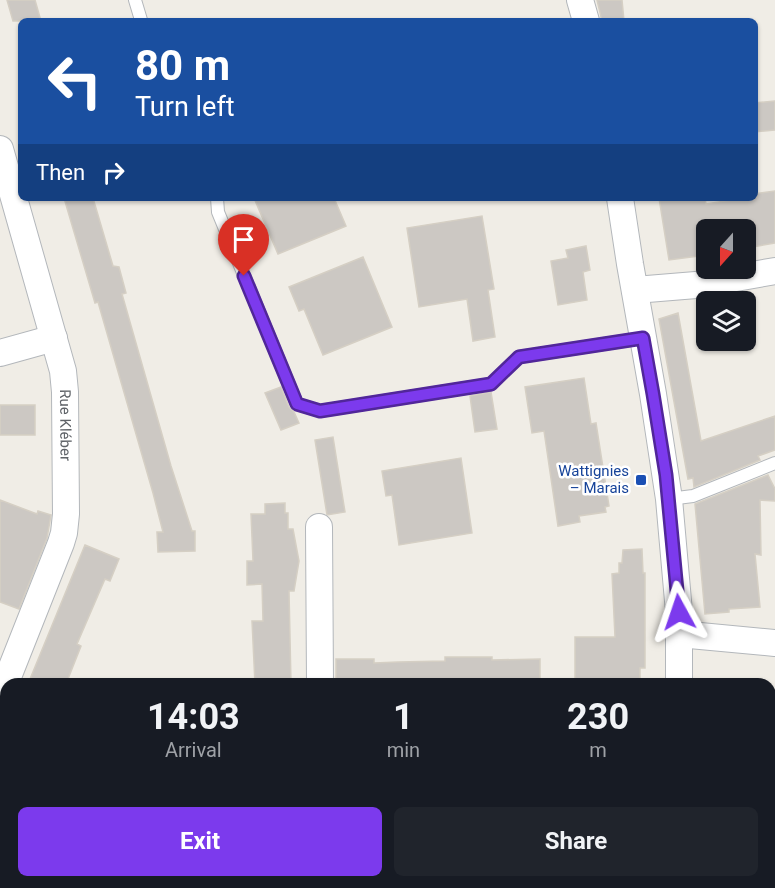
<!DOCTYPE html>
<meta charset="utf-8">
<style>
:root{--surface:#171b24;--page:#20242c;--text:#f1f3f6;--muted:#9ea1a6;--accent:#7c3aed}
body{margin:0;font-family:Roboto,sans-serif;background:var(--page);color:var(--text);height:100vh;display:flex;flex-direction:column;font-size:22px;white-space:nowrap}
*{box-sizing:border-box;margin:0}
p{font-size:20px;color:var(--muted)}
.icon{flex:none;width:33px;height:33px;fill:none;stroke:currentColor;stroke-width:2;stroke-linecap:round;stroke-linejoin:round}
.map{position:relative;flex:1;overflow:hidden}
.drawer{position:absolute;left:0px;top:678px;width:776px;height:210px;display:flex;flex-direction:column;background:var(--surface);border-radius:18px 18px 0 0;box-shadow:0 2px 4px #0004}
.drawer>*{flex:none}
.guide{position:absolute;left:18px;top:18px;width:740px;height:183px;border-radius:9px;box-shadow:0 2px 4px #0004;background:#1a4fa0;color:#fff;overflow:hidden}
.needle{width:39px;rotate:201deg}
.fabs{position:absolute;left:696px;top:219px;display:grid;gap:12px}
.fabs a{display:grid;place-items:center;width:60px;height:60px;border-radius:9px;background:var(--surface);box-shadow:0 2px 4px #0004;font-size:30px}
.pin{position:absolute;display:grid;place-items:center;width:51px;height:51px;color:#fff;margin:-62px -26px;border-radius:50% 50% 50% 0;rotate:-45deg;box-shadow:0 0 6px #0007}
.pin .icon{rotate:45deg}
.me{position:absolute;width:66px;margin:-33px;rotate:355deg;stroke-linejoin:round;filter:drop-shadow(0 0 4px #0008)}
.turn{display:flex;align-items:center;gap:21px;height:126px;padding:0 18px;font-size:27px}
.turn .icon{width:78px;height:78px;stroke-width:2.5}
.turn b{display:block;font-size:42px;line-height:51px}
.then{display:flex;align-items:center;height:57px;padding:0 18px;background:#0003;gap:12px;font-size:22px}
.eta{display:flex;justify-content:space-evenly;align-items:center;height:102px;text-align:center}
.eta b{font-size:36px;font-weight:700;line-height:42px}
.button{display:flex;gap:12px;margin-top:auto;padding:12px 18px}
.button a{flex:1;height:69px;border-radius:9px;background:var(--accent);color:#fff;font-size:24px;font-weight:700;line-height:69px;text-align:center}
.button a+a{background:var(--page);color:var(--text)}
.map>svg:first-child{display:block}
.building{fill:#ccc8c3;stroke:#d5cfc4;stroke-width:1.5}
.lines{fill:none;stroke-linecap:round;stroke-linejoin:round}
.lane-casing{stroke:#b3b7bb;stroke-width:14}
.street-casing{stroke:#b3b7bb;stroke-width:28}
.lane{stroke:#fff;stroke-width:12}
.street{stroke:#fff;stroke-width:26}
.route-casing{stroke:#51269a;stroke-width:15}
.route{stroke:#7c3aed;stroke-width:10}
.transit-dot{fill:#1a4fb4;stroke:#fff;stroke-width:2}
.labels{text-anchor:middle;stroke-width:5;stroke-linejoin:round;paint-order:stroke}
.street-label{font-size:15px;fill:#5e6267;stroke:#fff}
.transit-label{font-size:15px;fill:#164399;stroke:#fff;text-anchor:end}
</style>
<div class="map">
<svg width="775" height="888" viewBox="0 0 775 888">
<rect width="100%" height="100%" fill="#f0ede6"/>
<path class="building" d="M7 0H35L41 21H13Z
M597 0H622L624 21H602Z
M775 101V130L754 132V103Z
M775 191V243L746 248V230H706V255L669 260 659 198H705L706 204 744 198H754V194Z
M64 198H93L113 266 119 267 126 293 122 294 171 466 192 531H195V551L158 552 157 532H163L153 493 98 302 95 303Z
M254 198H334L346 226 278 254Z
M482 216 494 289 488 290 495 337 473 341 467 299 419 307 407 228Z
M586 246 590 270 583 272 587 300 558 305 551 261 568 258 566 250Z
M363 257 392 327 323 355 304 309 299 311 289 287Z
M678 313 701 441 775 416V450L758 456 760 460 694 487 693 478 688 479 659 319Z
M584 378 591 424 596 423 609 506 605 507 606 512 579 516 580 522 558 526 544 431 532 433 525 387Z
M281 387 289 407 294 412 299 423 281 430 265 393Z
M491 392 497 429 475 432 470 396Z
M0 405H35V435H0Z
M333 437 345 512 327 515 315 440Z
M461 458 472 533 399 545 392 495 386 496 382 471Z
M768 475 775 489V501L760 500 761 555 755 554 760 607 729 609V612L705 614 695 504Z
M0 500 37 514 38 511 51 515 47 538 19 609 0 602Z
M285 503V513H288V529H293L299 561 294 591H289L291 684H255L252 621H263L262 584 247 585V561H253L251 514H265V504Z
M85 545 119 559 110 581 105 579 77 644 81 646 66 684H28Z
M642 549 643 573H645V668H640V684H575V637H615L612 574 619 573V563H622L623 550Z
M445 657H492V660L540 659V684H336V659H374V663L398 662 445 661Z"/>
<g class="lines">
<g class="lane-casing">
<path id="lane" d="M135 0 141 20
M217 198 218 212 297 404 320 411 491 384 519 357 643 338
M669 499 693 496 775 463"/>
</g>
<g class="street-casing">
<g id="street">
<path d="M580 0 586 21"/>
<path id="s1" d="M0 149 63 371 65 392 66 514 64 533 61 543 0 697"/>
<path d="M620 198 630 264 653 394 669 499 679 612V684"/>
<path d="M635 290 696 285 775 271"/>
<path d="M0 353 54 338"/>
<path d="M319 527 320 684"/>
<path d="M679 634 775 643"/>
<path d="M0 808 6 810"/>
<path d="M381 882V888"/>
<path d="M668 888 669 882"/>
</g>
</g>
<use href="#lane" class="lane"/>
<use href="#street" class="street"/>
</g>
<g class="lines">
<g class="route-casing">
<path id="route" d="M244 276 297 404 320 411 491 384 519 357 643 338 653 394 666 475 679 612"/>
</g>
<use href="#route" class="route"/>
</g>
<rect class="transit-dot" x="635" y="474" width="12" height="12" rx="3"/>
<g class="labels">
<g class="street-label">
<text dy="5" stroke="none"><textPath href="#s1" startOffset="285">Rue Kléber</textPath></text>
</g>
<g class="transit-label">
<text x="629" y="476">Wattignies<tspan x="629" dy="17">– Marais</tspan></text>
</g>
</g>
</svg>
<div class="fabs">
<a><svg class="needle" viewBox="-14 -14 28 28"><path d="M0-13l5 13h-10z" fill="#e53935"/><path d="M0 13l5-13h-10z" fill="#9ea1a6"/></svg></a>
<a><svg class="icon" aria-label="layers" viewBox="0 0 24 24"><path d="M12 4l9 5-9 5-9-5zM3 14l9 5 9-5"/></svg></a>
</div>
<div class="pin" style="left:244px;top:276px;background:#d93025"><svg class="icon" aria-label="arrive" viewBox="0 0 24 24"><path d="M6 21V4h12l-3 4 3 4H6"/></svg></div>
<svg class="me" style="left:679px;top:612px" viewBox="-20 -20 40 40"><path d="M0-17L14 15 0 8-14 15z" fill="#7c3aed" stroke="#fff" stroke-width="4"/></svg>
<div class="guide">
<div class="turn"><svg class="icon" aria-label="left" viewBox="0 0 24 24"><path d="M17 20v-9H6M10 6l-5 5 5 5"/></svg><div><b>80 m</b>Turn left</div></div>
<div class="then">Then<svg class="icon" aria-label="right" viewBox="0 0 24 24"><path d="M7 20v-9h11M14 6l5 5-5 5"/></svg></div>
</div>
<section class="drawer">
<div class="eta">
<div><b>14:03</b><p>Arrival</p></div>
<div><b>1</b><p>min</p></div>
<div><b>230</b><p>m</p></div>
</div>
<div class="button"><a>Exit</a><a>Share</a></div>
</section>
</div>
